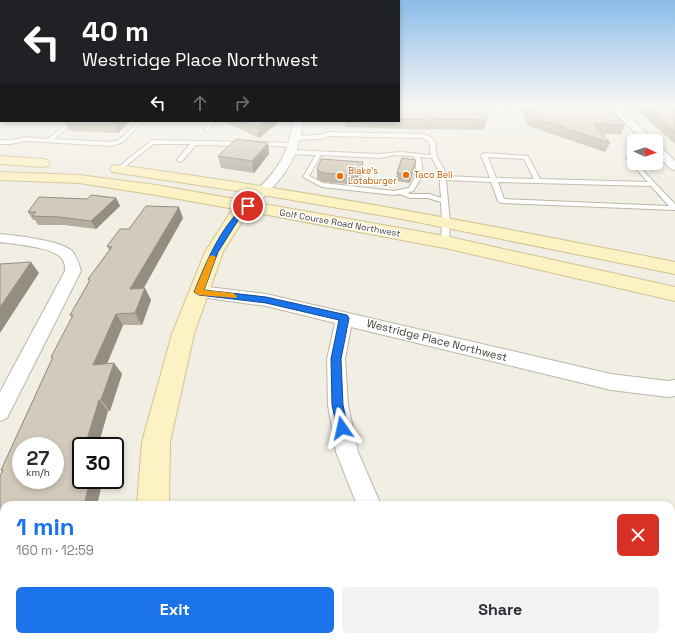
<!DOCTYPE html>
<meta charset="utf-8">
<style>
:root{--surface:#fff;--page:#f2f2f3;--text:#2b2b33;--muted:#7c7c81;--accent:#1a73e8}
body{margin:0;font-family:"Space Grotesk",sans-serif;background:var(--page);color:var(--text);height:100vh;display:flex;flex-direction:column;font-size:15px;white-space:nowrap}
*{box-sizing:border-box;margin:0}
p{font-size:13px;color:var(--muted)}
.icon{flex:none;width:22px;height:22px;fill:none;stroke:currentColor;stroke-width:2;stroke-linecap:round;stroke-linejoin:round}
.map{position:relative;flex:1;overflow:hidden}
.drawer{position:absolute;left:0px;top:501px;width:675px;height:140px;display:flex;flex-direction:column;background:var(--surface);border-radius:12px 12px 0 0;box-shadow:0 2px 6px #0003}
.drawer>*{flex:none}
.top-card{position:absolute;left:0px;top:0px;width:400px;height:122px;box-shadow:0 2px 6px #0003;background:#202124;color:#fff;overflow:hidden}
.needle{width:26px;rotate:94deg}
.fabs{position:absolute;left:627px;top:134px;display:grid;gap:8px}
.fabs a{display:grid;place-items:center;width:36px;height:36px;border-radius:6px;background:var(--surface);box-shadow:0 2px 6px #0003;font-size:20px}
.speed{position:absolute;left:12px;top:437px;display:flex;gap:8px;font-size:20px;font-weight:700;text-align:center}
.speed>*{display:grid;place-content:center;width:52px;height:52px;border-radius:50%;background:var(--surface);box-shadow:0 2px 6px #0003;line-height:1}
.speed small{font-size:10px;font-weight:400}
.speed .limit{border:2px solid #111;border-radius:6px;background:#fff;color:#111}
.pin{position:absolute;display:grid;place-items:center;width:34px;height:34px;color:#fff;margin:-17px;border:2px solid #fff;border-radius:50%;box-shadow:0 1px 4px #0007}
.me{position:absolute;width:44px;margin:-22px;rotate:349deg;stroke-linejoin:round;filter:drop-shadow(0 0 3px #0008)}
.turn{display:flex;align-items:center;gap:14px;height:84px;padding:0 16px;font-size:18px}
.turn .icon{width:52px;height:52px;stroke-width:2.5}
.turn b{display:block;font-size:28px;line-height:34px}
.lanes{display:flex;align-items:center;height:38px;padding:0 16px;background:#0003;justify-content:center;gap:20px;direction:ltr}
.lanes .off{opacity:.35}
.round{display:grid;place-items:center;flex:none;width:42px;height:42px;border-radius:6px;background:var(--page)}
.head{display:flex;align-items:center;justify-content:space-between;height:68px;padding:0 16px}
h1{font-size:24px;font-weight:600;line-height:30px;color:var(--accent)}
.button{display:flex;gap:8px;margin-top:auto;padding:8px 16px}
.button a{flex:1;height:46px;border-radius:6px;background:var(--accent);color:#fff;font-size:16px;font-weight:600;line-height:46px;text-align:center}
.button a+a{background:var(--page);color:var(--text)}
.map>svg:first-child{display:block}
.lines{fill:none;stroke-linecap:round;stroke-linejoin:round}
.lane-casing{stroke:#bcb6a7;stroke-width:2}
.street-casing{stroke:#bcb6a7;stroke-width:2}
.secondary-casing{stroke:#d0c495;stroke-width:2}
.lane{fill:#fff;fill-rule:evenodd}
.street{fill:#fff;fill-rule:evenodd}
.secondary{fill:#fcf2c3;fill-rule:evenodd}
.wall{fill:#b5aea0}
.shaded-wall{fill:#938d82}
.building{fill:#d2caba;stroke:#938d82;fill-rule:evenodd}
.route{fill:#1a73e8;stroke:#114b97}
.slow{fill:#f59e0b}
.food-dot{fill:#e8710a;stroke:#fff;stroke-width:1.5}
.labels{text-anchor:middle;stroke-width:3;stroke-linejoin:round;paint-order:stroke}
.far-food-label{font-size:9px;fill:#c56008;stroke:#fff;text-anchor:start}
.far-street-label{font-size:9px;fill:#433e34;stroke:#fff}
.street-label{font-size:11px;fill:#433e34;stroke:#fff}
</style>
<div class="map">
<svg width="675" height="641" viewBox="0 0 675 641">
<rect width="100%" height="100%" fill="#f1eee4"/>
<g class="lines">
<g class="lane-casing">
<path id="lane" d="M5 121H10L0 128V124Z
M70 121H75L54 139 112 142 119 140 138 121H143L123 142 112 146 26 141 11 144H0V140H11L26 137 48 139Z
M211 121H215L209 131H205L204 130Z
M329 132 422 134 431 137 435 142 437 157 445 171V176L490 178 481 155 484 153 528 156 540 179 648 182 627 159 626 158 629 156 675 204V210L501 203 498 201 491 182 446 180 450 222 449 242 445 244 441 242 442 222 441 202 428 198H410L399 194 394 195 322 187 303 177 316 155 290 154 287 152 290 150 380 154 400 152 431 155C430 146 431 140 422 138L329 136 320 139 294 140 291 138 294 136 319 135ZM321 155 380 158 393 155 414 156C418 169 416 177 409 188L394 191 323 183 309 176ZM420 157 432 158 439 171 441 198 429 194H411L407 193 413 191C421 180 425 171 420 157ZM488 157 524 159 534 179 496 178ZM498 182 651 186 669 206 504 199Z
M152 140 243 142 246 144 243 146 196 145 182 161 180 162 177 160 190 144H153L121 170H117V168Z
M256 142 293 143 296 145 293 147 254 145 253 144Z"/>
</g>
<g class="street-casing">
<path id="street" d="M493 105H501L506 113 504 115H498Z
M608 105H617L654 141H643Z
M293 121H303C299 162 280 181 252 209H244L242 206 244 203C271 177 288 161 293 121Z
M656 145 660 146 675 161V170L671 169 656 154Z
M0 234C18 236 59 240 72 251 77 257 79 264 81 271L7 418 0 421V392L65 271C65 267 65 262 62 259 54 247 14 244 0 242Z
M199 286 266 294 611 374 668 381 675 380V396L668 397 611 390 351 327 345 359 348 405 358 452 381 505H357L336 452 328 405 327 359 335 323 266 306 193 296 191 292 193 288Z"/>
</g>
<g class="secondary-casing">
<path id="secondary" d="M0 156 43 159 48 160 50 163 48 166 43 167 0 164Z
M117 165C304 190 490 225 675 262V274L397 218 257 194 112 172 110 169 112 166Z
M0 172 79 175 156 185 445 236 675 287V301L445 248 252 212 243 220 223 252 194 334 170 442 169 505H137L142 442 172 334 205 252 230 213 235 209 156 195 79 183 0 180Z
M144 637H182L183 641H145Z"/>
</g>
<use href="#lane" class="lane"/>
<use href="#street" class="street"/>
<use href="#secondary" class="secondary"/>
</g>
<path class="wall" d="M399 105 487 120 484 130 431 129V130L345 127V121H399Z
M519 105H606L625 125 621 134H603L610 143 605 152 528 126Z
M632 105H675V144Z
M64 121H130L118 133 69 131Z
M223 121H280L259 138Z
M268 143 269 154 254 173 221 168 218 156Z
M414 168 410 183 396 181 397 173Z
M317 170H363L360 185 323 182 317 179Z
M116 198 120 206 96 229 64 225H38L35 220H33L28 212 87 199Z
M183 218 143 288 151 300 142 325H123L107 364 114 363 122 374 110 411H108L98 446H81L4 505 2 471 1 470 52 358 51 357 72 318 70 315 89 281 88 279 109 250 107 246 129 229Z"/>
<path class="shaded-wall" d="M113 121H130L118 133Z
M265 121H280L259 138 258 127Z
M268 143 269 154 254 173 252 161Z
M416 160 414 168 410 183 411 175Z
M363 162V170L360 185V176Z
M116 198 120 206 96 229 91 221Z
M179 207 183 218 137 300 130 289Z
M31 262 39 273 0 333V307Z
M145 288 151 300 142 325 135 313Z
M116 314 123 325 102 376 93 365Z
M114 363 122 374 110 411 101 400Z
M99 400 108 411 98 446H85Z
M81 459V476L77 472Z
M90 480H103L97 505H84Z
M4 631V637H11L0 640V633Z"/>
<path class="building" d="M399 105H483L487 120 432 119V120L399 119Z
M526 105H606L625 125 594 124 610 143 532 117Z
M643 105H675V132Z
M244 121H265L258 127Z
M236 139 268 143 252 161 218 156Z
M402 158 416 160 411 175 397 173Z
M321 159 363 162 360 176 323 173 317 170Z
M91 195 116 198 91 221 59 217 32 216 36 212H28L39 197 87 199Z
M146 206 179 207 130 289 145 288 135 313 116 314 93 365 114 363 101 400H99L85 446H81V459L77 472H81V480H90L84 505H4V631L0 633V476L3 470H1L53 357H51L73 315H70L90 280 88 279 112 247 107 246 120 229H129ZM21 446H55V480H21Z
M31 262 0 307V264Z"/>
<linearGradient id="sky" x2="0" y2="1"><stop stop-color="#8bbcea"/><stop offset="0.54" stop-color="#f9f7f3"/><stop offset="1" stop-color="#f9f7f3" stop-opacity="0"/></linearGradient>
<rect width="675" height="195" fill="url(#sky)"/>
<path class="route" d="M246 204 252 206 239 219 218 252 204 290 266 297 347 315 349 318 341 359 343 405 348 428 346 432 342 434 338 432 332 405 331 359 339 320 266 303 199 295 194 292C207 260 220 228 246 204Z"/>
<path class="slow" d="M212 255 216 257 204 290 233 293 237 296 236 298 199 295 194 292 209 257Z"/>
<g class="food-dot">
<circle cx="406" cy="175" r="4"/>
<circle cx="340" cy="176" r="4"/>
</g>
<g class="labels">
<g class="far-food-label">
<text x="348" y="174">Blake's<tspan x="348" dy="10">Lotaburger</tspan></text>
<text x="414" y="178">Taco Bell</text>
</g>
<g class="far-street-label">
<text transform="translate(340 223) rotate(10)" y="3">Golf Course Road Northwest</text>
</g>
<g class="street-label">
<text transform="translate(437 340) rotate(14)" y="4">Westridge Place Northwest</text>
</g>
</g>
</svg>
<div class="fabs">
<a><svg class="needle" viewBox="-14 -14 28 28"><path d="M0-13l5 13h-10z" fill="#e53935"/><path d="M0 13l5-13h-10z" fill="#7c7c81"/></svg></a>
</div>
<div class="speed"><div>27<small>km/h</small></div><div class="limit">30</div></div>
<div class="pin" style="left:248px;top:206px;background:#d93025"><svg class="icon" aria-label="arrive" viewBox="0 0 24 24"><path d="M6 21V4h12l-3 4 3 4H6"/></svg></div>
<svg class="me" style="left:342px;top:428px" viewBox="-20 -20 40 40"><path d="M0-17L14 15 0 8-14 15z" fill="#1a73e8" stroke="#fff" stroke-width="4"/></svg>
<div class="top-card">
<div class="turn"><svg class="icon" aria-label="left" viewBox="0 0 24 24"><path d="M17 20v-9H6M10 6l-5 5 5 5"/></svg><div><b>40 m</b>Westridge Place Northwest</div></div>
<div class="lanes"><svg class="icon" aria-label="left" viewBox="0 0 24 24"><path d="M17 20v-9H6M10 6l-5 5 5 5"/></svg><svg class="icon off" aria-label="ahead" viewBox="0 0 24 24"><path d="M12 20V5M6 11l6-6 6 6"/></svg><svg class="icon off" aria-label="right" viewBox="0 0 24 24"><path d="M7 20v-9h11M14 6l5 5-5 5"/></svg></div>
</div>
<section class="drawer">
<div class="head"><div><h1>1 min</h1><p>160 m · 12:59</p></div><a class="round" style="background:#d93025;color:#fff"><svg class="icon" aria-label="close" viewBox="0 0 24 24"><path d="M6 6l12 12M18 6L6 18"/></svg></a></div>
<div class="button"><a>Exit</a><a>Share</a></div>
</section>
</div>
